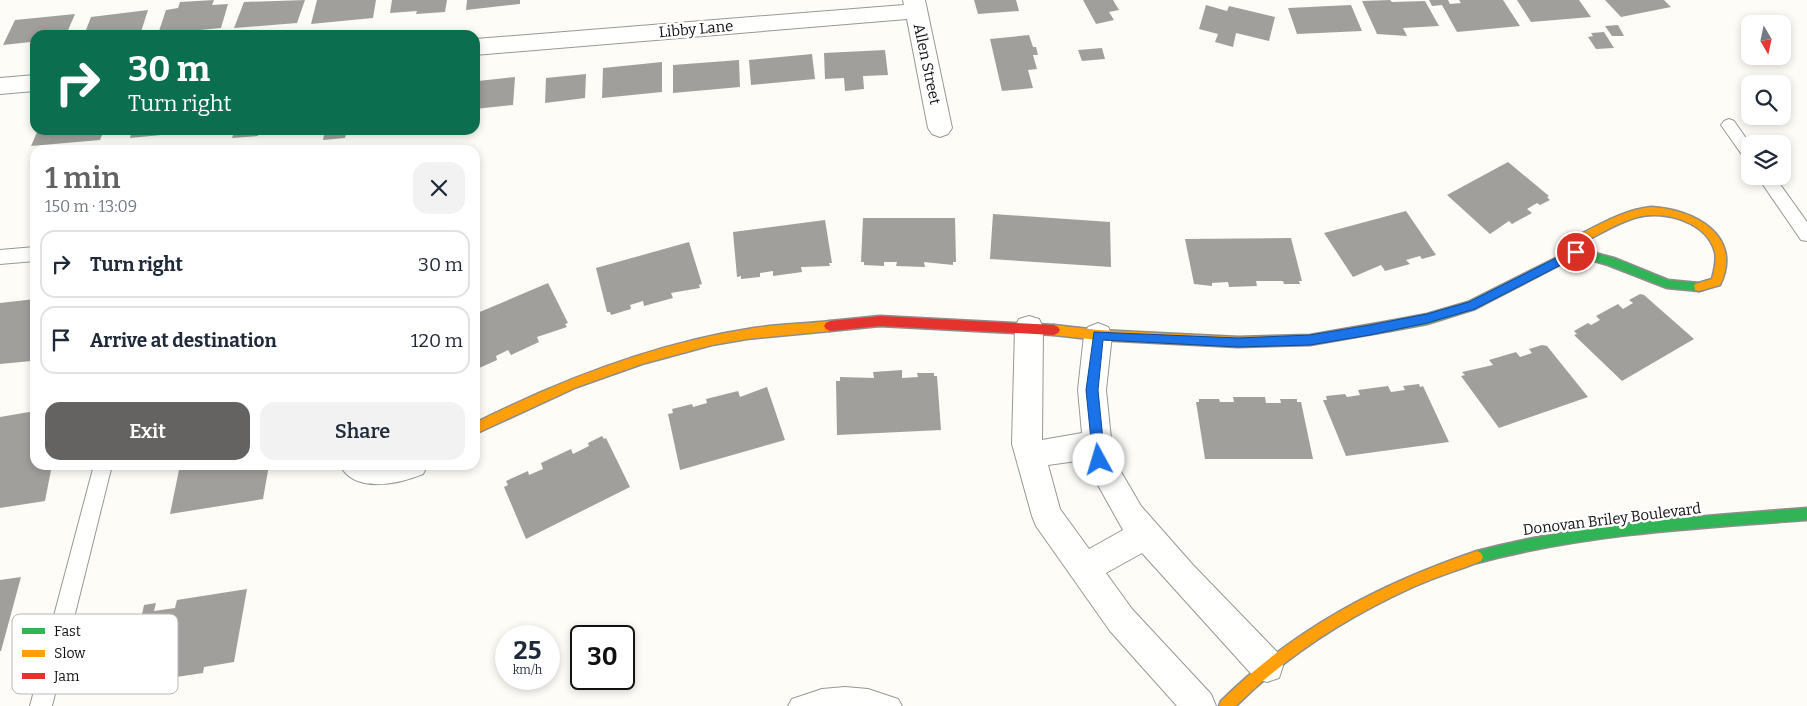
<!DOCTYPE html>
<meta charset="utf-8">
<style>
:root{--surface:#fff;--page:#f2f2f3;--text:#1f2937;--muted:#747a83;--line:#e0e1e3;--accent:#646362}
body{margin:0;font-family:Bitter,serif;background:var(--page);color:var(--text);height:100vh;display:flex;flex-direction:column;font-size:19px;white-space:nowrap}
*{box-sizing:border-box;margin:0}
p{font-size:16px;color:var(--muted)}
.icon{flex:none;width:28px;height:28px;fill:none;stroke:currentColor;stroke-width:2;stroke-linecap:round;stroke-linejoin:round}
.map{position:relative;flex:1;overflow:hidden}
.sheet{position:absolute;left:30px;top:145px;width:450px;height:325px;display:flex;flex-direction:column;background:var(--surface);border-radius:15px;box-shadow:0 2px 8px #0003}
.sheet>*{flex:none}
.guide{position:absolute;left:30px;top:30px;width:450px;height:105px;border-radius:15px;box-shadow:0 2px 8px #0003;background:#0b6e4f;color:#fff;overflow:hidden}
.needle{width:32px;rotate:171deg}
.fabs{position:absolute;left:1741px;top:15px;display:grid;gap:10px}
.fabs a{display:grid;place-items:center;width:50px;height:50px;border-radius:10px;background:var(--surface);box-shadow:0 2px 8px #0003;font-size:25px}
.speed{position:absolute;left:495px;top:625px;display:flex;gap:10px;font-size:25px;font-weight:700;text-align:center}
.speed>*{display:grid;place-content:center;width:65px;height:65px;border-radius:50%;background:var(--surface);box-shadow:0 2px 8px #0003;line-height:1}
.speed small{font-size:12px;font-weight:400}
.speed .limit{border:2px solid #111;border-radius:8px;background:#fff;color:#111}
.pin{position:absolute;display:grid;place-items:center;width:42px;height:42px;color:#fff;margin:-21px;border:2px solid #fff;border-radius:50%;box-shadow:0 1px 5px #0007}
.me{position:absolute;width:55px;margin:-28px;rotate:354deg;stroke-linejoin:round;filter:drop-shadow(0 0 4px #0008)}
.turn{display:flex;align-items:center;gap:18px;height:105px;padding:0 15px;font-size:22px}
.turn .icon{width:65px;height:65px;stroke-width:2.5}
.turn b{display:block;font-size:35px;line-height:42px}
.round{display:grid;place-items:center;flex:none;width:52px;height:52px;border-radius:15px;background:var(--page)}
.head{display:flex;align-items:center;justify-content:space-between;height:85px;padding:0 15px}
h1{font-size:30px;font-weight:600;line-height:38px;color:var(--accent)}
.primary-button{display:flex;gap:10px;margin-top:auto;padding:10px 15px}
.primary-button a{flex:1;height:58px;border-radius:15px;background:var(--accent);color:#fff;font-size:20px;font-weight:600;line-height:58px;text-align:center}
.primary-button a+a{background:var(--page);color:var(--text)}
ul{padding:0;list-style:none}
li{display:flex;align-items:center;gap:15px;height:68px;margin:0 10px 8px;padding:0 5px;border:2px solid var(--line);border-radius:15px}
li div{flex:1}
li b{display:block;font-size:19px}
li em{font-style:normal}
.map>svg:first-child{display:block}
.building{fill:#a19f9c}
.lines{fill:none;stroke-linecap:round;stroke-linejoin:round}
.lane-casing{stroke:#979795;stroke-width:2}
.street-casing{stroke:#979795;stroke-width:2}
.fast-casing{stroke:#8e8d8b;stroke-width:3}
.slow-casing{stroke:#8e8d8b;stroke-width:3}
.jam-casing{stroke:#8e8d8b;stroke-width:3}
.lane{fill:#fffffe;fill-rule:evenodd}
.street{fill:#fffffe;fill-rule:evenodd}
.fast{fill:#30b455;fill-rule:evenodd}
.slow{fill:#ff9f0a;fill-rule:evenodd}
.jam{fill:#e5322d;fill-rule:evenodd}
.route{fill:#1a73e8;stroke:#114b97}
.labels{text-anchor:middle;stroke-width:5;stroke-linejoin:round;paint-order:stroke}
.street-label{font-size:15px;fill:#111;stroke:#fff}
.key{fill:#fff;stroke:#b8b8b8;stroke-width:1}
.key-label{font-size:14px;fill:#111}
</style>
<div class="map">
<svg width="1807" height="706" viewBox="0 0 1807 706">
<rect width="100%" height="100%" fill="#fdfcf7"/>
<path class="building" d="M214 0 212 5 228 4 221 28 158 34 166 10 178 8 180 2Z
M305 0 297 23 234 28 244 2Z
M317 0H376L373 18 311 24Z
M392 0H447L445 12 416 14 417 11 390 13Z
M467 0H520V4L466 10Z
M974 0H1016L1019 11 978 14Z
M1083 0H1113L1119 10 1109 12 1114 20 1096 24Z
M1390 0 1392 2 1425 1 1439 26 1403 28 1407 36 1377 34 1362 1Z
M1429 0H1448L1450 4 1461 3 1459 0H1503L1520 26 1457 32 1442 5 1432 6Z
M1517 0H1579L1591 17 1531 22Z
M1605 0H1664L1671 7 1621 17Z
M1206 5 1227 11 1229 6 1275 17 1269 41 1236 33 1233 47 1215 42 1218 34 1199 29Z
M1351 5 1362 31 1297 34 1288 8Z
M148 10 140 35H84L91 17Z
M75 14 66 35H35V45H30L31 42 3 45 15 20Z
M1618 25 1624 36H1612L1605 26Z
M1604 32 1614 48 1596 49 1588 37 1593 36 1591 33Z
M1029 35 1033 47H1036L1038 55H1033L1037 69 1028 70 1033 88 1002 91 990 39Z
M1102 48 1105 59 1082 61 1078 50Z
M885 50 888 75 863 76 864 89 845 91 844 78 825 79 824 53Z
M812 54 815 79 751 85 749 60Z
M739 60 740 87 673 93V65Z
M662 62V92L602 98 603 68Z
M586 74 585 98 545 103 546 78Z
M515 77 513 105 475 109V84L478 81Z
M38 130H104L100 140 31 146Z
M132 130H183L182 133 130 138Z
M235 130H260L258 136 232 138Z
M325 130H347L345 138 323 140Z
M1508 162 1549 196 1547 197 1550 200 1540 205 1537 203 1527 209 1532 213 1512 224 1509 221 1490 234 1447 195Z
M1406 211 1436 255 1422 259 1420 256 1406 260 1410 264 1385 271 1381 265 1353 277 1324 233Z
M993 214 1110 222 1111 267 990 259Z
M863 218H955L956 262H953V265L924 262 925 267 896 266 897 262H884V266L864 265V262H861Z
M825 220 832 263H829L830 266 801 267 802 272 773 276V271L760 273V277L741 279V276L737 277 733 232Z
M1291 238 1302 281H1299L1300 284H1284L1283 281H1256L1257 286 1229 287 1228 282 1212 283V286L1194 284 1185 239Z
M689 242 702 284 699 285 700 288 671 293 673 298 644 306 643 301 630 305 631 309 611 315 610 312H607L596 268Z
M548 283 568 323 565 324 567 327 537 337 539 342 511 355 508 350 496 356 497 360 477 369 475 366V314Z
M1640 294 1644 295 1694 339 1622 381 1574 335 1577 334 1574 331 1588 323 1591 325 1600 320 1596 316 1618 304 1623 309 1633 303 1629 300Z
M35 299V354L32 361 0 364V303Z
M1542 345 1547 346 1588 397 1499 428 1461 376 1465 375 1462 372 1493 365 1489 360 1516 352 1520 357 1532 353 1529 349Z
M902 370V378L918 377 917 373H934V376H937L941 430 837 435 836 381H840V377L874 378 873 372Z
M1419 384 1420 387 1423 386 1449 442 1346 456 1323 400H1327L1326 396 1345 394 1347 397 1360 395 1358 390 1388 386 1391 392 1405 390 1403 386Z
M767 387 785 440 680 470 668 414 673 413 672 409 692 404 693 407 707 403 706 399 738 391 740 397Z
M1233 397H1265L1266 403H1281L1280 399H1297V402H1301L1313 459H1205L1196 402H1199V399H1219L1220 402H1234Z
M35 411V465H52L45 501 0 508V417Z
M602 436 604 439 606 438 630 487 526 539 504 487 508 485 506 481 528 471 529 475 543 469 541 463 571 449 573 454 589 446 588 443Z
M180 465H269L263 499 170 514Z
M21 577 1 651H0V580Z
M247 589 234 662 204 667 203 673 163 679V674L127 680 132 661 122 662 129 634 138 633 144 605 156 603 154 611 175 608 177 600Z"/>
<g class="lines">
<g class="lane-casing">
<path id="lane" d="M1729 119 1734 121 1750 144V161L1745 159 1721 125 1724 121Z
M1757 176H1774L1807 222V241L1801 240Z
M35 247V261L0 264V250Z
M94 465H112L52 706H30Z
M845 687 868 689 898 699 902 706H788L792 699 822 689Z"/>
</g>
<g class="street-casing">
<path id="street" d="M903 0H925L952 128 948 134 940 137 932 134 928 128 907 19 475 55V39L904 5Z
M35 75V91L0 94V78Z
M1029 316 1039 319 1043 327 1042 440 1082 433 1078 390 1084 335 1088 327 1098 323 1108 327 1112 335 1106 390 1113 458 1141 506 1193 565 1279 654 1283 666 1279 678 1267 682 1255 678 1142 553 1106 573 1132 609 1211 694 1216 706H1177L1110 631 1036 526 1032 516 1012 444 1015 327 1019 319ZM1084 460 1123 530 1089 549 1060 509 1048 465Z
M340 465H428L423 474C399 484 354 494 340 465Z"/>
</g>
<g class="fast-casing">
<path id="fast" d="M1576 248 1614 258 1668 280 1699 283 1703 284 1704 287 1703 290 1699 291 1667 288 1608 265 1577 256 1475 309 1427 324 1390 331 1386 329 1384 326 1386 323 1390 321 1427 314 1468 302Z
M1807 508V520C1696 528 1585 534 1477 563L1473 561 1471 557 1473 553 1477 551C1585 522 1696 517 1807 508Z"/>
</g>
<g class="slow-casing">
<path id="slow" d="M1651 207C1694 209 1744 236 1720 285L1699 291 1695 290 1694 287 1695 284 1712 279C1714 271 1717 261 1715 252 1707 222 1665 210 1638 217 1618 222 1600 234 1582 243L1580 255H1572L1571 252 1573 238C1599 225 1623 210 1651 207Z
M830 321 834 323 836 326 834 329 830 331 747 339 712 345 642 364 577 387 475 434V423C563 379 656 343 754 328 779 324 805 324 830 321Z
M1390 321 1394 323 1396 326 1394 329 1390 331 1310 345 1238 347 1098 340 1054 335 1050 333 1048 330 1050 327 1054 325 1098 330 1238 337 1310 335Z
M1477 551 1481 553 1483 557 1481 561C1459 570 1435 577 1413 587 1347 617 1287 655 1236 706H1219L1221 701C1295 628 1380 584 1477 551Z"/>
</g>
<g class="jam-casing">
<path id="jam" d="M880 316 1054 325 1058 327 1060 330 1058 333 1054 335 880 326 830 331 826 329 824 326 826 323 830 321Z"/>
</g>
<use href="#lane" class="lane"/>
<use href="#street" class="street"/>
<use href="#fast" class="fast"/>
<use href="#slow" class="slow"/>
<use href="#jam" class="jam"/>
</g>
<path class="route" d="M1576 248 1580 249V255L1475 309 1427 323 1370 335 1310 345 1238 347 1103 340 1098 390 1105 460 1099 465 1093 460 1086 390 1094 332 1238 338 1310 335 1370 325 1427 314 1469 302Z"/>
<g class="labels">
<g class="street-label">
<text transform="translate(696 29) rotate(-5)" y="5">Libby Lane</text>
<text transform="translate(927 64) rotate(78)" y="5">Allen Street</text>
<text transform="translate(1612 519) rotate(-7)" y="5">Donovan Briley Boulevard</text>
</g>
</g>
<rect x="12" y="614" width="166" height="80" rx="8" class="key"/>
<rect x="22" y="628" width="23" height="6" fill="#30b455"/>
<rect x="22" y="650" width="23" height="7" fill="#ff9f0a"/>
<rect x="22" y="673" width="23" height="6" fill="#e5322d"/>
<g class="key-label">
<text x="54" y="636">Fast</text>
<text x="54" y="658">Slow</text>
<text x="54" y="681">Jam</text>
</g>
</svg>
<div class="fabs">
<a><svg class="needle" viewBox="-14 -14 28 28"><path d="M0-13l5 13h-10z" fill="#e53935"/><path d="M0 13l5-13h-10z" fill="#747a83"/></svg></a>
<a><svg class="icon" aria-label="search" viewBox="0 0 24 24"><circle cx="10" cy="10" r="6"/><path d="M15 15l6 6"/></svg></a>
<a><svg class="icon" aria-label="layers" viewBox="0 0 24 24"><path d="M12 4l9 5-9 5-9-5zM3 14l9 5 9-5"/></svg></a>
</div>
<div class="speed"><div>25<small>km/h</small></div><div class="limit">30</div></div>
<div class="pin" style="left:1576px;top:252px;background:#d93025"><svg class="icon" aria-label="arrive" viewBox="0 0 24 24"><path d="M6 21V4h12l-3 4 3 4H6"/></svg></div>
<svg class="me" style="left:1099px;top:460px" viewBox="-20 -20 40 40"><circle r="19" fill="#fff"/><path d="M0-13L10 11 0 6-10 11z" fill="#1a73e8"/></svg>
<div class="guide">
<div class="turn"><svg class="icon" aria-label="right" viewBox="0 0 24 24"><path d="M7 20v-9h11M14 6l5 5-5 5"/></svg><div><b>30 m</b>Turn right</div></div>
</div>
<section class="sheet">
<div class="head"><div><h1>1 min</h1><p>150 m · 13:09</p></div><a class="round"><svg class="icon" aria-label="close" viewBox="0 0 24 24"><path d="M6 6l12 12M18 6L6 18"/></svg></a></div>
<ul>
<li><svg class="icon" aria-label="right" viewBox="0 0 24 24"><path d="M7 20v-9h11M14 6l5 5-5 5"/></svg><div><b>Turn right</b></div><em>30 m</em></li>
<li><svg class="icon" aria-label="arrive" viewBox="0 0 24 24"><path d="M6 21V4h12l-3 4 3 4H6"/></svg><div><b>Arrive at destination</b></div><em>120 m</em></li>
</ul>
<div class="primary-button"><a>Exit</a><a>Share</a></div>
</section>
</div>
